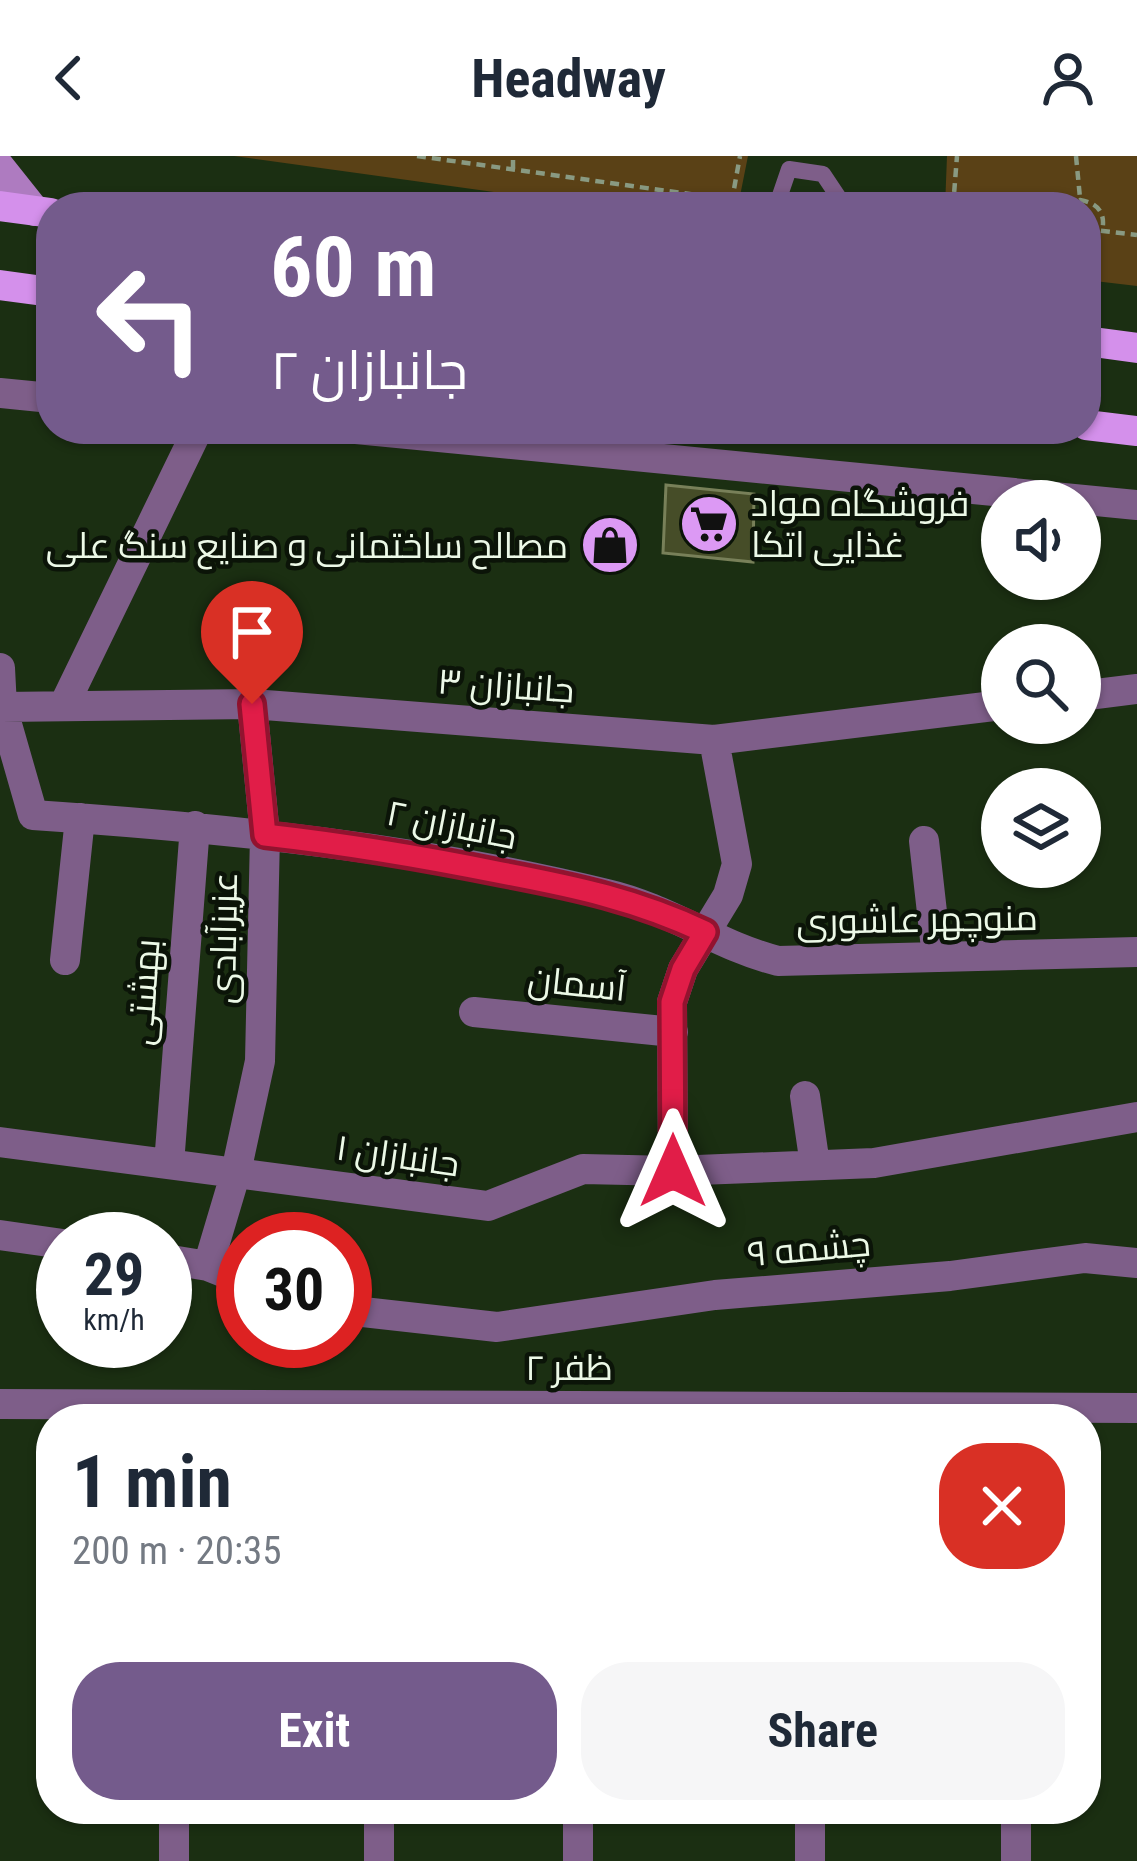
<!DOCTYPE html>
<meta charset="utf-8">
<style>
:root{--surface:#fff;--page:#f6f6f7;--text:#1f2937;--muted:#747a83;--accent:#745b8c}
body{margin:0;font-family:"Roboto Condensed",Cairo,sans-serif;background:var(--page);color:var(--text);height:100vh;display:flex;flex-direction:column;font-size:45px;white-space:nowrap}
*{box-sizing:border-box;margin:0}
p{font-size:39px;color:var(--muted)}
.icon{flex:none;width:66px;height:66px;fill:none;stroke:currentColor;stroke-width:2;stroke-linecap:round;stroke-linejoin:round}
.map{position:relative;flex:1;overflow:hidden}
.drawer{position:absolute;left:36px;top:1248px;width:1065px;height:420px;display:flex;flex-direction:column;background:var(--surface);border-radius:48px;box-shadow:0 3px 9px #0004}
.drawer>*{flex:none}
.top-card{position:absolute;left:36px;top:36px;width:1065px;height:252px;border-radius:48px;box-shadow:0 3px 9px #0004;background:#745b8c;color:#fff;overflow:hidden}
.fabs{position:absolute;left:981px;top:324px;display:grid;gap:24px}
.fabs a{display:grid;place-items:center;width:120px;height:120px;border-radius:50%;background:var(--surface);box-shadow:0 3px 9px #0004;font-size:60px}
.speed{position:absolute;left:36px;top:1056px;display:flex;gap:24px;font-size:60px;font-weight:700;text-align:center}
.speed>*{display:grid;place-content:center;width:156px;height:156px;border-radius:50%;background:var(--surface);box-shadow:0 3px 9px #0004;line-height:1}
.speed small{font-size:30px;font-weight:400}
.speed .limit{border:18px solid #d22;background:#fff;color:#111}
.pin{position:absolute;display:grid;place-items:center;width:102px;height:102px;color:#fff;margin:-123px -51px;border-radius:50% 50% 50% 0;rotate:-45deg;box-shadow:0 0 12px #0007}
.pin .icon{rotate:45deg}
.me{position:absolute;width:132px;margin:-66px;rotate:0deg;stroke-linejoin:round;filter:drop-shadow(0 0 9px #0008)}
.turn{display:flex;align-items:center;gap:42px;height:252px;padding:0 36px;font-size:54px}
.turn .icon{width:156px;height:156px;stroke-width:2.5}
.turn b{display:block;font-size:84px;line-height:102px}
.round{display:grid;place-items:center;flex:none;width:126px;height:126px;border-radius:48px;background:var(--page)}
.headline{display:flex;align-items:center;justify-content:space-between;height:204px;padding:0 36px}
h1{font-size:72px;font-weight:700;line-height:90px}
.button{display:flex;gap:24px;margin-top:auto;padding:24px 36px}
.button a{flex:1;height:138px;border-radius:48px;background:var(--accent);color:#fff;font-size:48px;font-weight:700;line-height:138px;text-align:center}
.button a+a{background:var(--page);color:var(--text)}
header{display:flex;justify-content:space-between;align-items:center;height:156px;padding:0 36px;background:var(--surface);font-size:54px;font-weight:700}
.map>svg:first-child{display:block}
.green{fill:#5a4116}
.building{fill:#464d28;stroke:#788059;stroke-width:3}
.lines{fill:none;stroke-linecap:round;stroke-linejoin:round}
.path{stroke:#899a82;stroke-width:4.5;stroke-dasharray:9 6;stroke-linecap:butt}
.service{stroke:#7e5e89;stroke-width:16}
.minor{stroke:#7e5e89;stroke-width:30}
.tertiary{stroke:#7e5e89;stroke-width:30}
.secondary{stroke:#ae7bc0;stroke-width:30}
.primary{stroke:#d490eb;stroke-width:30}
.route-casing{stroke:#92132f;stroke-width:30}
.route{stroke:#e11d48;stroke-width:21}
.labels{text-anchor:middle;stroke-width:9;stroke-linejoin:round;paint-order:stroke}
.poi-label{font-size:36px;fill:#ecf9e7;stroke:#0b1408;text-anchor:start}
.street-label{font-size:36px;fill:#ecf9e7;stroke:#0b1408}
</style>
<header><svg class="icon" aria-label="back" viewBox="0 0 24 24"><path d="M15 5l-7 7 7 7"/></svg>Headway<svg class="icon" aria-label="person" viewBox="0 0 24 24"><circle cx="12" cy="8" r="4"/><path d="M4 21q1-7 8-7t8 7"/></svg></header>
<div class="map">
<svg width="1137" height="1705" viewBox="0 0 1137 1705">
<rect width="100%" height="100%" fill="#1b2f12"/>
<path class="green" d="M234 0H748L738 50 602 51Z
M947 0H1137V130L1086 124V51H945Z"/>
<path class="building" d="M666 329 754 338 753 406 663 397Z"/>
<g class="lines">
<path class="path" d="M417 0 732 44 740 0
M1076 0 1080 42
M513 13V0
M953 51 957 0
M1066 51 1080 44C1098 47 1106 57 1102 75
M1086 73 1137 79"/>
<path class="service" d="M776 51 789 13 823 18 845 51"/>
<path class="minor" d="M0 237 51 242
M0 512 2 551 33 659C226 672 419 692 607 738 668 752 718 790 778 805L1137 796
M1080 540 1137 533
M64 549 198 273
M2 551 252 548 714 584 1002 549
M924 685 937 801
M65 804 80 662
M474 856 673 876
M805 940 815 1009
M0 986 488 1050 583 1013 673 1015 874 1007 1137 961
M169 1008 195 670
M673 1015 672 846 683 813 728 739 737 708 714 584
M0 1079 63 1088
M165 1103 208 1110 243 1124
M208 1110 236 1016 260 905 265 679 252 548
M345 1154 497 1171 715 1139 950 1120 1085 1102 1137 1107
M0 1248 1137 1252
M174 1653V1705
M379 1653V1705
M810 1653V1705
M1016 1653V1705
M578 1705V1653"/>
<path class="tertiary" d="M356 273 1137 349"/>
<path class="secondary" d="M0 11 35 55"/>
<path class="primary" d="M0 50 51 57
M0 129 51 136
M1086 185 1137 192
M1086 269 1137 275"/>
</g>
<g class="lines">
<g class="route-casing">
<path id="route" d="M252 548 265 679C345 688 423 701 502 717 576 731 637 744 705 776L683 813 672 846 673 1015"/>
</g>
<use href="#route" class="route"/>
</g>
<defs>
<g id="supermarket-disc" transform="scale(3)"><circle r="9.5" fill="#dc99f4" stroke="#0b1408"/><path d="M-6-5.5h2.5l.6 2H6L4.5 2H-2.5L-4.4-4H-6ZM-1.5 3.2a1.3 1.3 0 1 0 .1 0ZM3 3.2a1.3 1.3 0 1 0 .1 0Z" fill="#111"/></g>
<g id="shop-disc" transform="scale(3)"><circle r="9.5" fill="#dc99f4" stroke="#0b1408"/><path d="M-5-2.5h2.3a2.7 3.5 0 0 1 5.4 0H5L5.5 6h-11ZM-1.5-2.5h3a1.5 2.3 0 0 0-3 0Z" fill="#111"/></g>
</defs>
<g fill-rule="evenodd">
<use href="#supermarket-disc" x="709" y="368"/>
<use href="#shop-disc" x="610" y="389"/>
</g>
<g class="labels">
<g class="poi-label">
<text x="751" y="360">فروشگاه مواد<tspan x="751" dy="41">غذایی اتکا</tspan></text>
<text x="568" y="402" text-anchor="end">مصالح ساختمانی و صنایع سنگ علی</text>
</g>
<g class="street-label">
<text transform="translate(506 529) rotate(4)" y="13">جانبازان ۳</text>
<text transform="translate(452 668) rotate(11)" y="13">جانبازان ۲</text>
<text transform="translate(917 763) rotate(-1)" y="13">منوچهر عاشوری</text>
<text transform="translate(223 782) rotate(-89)" y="13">عزیزآبادی</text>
<text transform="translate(577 827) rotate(6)" y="13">آسمان</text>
<text transform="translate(143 836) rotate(-86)" y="13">بهشتی</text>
<text transform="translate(398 999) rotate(8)" y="13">جانبازان ۱</text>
<text transform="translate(809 1092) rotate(-5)" y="13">چشمه ۹</text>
<text x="569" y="1224">ظفر ۲</text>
</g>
</g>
</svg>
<div class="fabs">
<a><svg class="icon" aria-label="sound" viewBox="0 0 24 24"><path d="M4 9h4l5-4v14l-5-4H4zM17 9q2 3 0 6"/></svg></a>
<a><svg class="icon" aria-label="search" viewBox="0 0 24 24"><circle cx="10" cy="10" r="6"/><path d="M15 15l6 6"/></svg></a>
<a><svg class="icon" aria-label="layers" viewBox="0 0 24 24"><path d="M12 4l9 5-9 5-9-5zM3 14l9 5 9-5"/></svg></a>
</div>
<div class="speed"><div>29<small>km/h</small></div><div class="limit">30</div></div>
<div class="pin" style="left:252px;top:548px;background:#d93025"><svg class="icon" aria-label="arrive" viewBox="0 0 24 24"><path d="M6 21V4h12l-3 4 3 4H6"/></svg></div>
<svg class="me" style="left:673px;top:1015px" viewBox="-20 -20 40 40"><path d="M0-17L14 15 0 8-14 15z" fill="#e11d48" stroke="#fff" stroke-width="4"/></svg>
<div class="top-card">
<div class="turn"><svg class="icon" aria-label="left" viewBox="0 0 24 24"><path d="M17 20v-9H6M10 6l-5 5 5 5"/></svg><div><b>60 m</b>جانبازان ۲</div></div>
</div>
<section class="drawer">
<div class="headline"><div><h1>1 min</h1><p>200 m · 20:35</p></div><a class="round" style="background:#d93025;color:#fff"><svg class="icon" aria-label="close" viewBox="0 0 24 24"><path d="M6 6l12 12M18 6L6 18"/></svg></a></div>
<div class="button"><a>Exit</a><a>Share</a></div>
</section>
</div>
